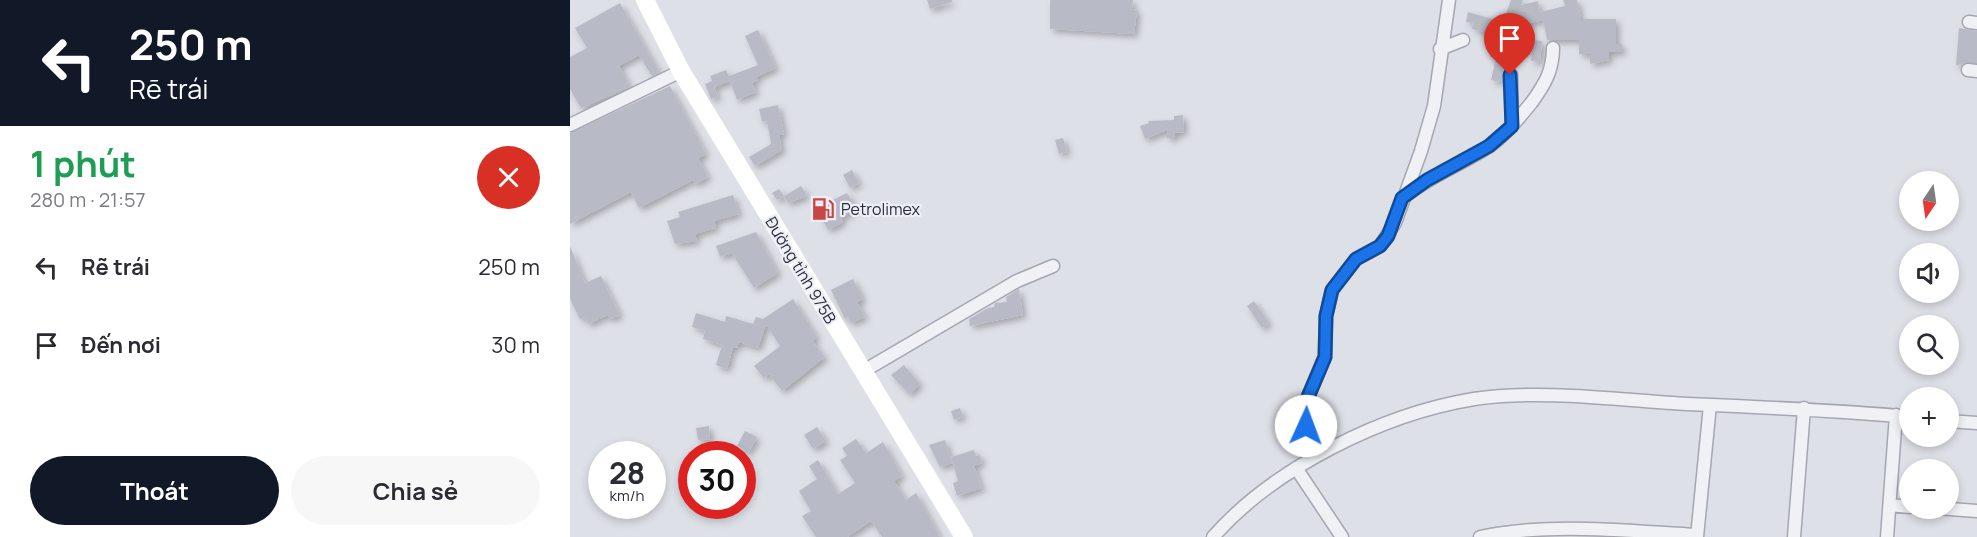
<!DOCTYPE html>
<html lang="vi">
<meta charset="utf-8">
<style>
:root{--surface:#fff;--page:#f7f7f7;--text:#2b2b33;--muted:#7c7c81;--accent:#111827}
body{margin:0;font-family:Manrope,sans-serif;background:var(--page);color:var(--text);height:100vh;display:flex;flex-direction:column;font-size:22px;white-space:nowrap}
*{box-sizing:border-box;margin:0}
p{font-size:20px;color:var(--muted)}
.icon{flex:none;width:33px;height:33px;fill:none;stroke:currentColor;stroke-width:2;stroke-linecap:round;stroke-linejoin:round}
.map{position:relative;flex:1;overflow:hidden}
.side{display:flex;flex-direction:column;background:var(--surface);width:570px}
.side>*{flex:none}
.guide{background:#111827;color:#fff;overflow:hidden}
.needle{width:39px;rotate:193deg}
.controls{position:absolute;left:1329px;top:171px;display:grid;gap:12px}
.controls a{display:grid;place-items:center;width:60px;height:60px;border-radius:50%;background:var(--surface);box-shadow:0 3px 9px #0003;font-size:30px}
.speed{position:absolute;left:18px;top:441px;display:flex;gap:12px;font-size:30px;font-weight:700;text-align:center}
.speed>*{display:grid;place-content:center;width:78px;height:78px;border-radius:50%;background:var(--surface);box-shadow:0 3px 9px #0003;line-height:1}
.speed small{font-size:15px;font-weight:400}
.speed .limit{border:9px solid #d22;background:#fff;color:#111}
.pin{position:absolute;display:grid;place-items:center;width:51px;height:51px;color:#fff;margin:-62px -26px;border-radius:50% 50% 50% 0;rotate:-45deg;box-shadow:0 0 6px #0007}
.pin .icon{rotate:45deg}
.me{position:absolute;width:66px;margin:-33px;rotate:2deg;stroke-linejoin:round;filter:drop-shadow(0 0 4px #0008)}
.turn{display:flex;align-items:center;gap:21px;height:126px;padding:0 30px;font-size:27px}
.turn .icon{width:78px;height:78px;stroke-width:2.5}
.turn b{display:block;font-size:42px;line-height:51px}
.round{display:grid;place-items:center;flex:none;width:63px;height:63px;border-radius:32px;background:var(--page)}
.summary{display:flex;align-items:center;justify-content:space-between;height:102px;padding:0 30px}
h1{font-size:36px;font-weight:700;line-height:45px;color:#1e9e55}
.primary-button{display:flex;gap:12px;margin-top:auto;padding:12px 30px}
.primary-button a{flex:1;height:69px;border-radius:36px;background:var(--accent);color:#fff;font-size:24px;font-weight:700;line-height:69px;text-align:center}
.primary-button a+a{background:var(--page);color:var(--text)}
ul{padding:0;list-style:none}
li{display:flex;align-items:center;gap:18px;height:78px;padding:0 30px}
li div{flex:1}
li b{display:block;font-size:22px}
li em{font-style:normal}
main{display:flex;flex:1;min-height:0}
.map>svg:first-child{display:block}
.building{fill:#b8bbc6;filter:url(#shadow)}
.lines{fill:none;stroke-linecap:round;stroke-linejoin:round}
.minor-casing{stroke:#a4a6b1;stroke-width:15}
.minor{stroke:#f0f1f5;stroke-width:12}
.secondary{stroke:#fff;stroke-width:18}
.route-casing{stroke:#114b97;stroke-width:15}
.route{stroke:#1a73e8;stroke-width:10}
.labels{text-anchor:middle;stroke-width:4.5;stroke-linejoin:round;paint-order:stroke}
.poi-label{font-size:16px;fill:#282c3d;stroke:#edeff5;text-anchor:start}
.street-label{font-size:16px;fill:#282c3d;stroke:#edeff5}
</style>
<main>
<section class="side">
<div class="guide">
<div class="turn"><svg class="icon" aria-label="left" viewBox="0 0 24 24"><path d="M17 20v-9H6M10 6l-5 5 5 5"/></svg><div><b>250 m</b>Rẽ trái</div></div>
</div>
<div class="summary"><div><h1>1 phút</h1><p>280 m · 21:57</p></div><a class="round" style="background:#d93025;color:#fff"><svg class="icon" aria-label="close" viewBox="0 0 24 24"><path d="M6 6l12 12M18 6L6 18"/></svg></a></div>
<ul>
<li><svg class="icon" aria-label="left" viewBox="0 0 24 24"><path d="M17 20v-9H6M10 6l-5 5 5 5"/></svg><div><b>Rẽ trái</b></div><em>250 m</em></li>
<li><svg class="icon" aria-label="arrive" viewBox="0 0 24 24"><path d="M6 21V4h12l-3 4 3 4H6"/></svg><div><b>Đến nơi</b></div><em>30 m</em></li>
</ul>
<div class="primary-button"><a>Thoát</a><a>Chia sẻ</a></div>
</section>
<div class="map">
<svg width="1407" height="537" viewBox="0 0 1407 537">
<defs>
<filter id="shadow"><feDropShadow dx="3.5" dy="3.5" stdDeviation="3" flood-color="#0004"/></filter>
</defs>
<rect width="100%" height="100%" fill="#dee0e7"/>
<path class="building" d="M357 0H382V2L360 9Z
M480 0H563L562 9 567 10 564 34 480 29Z
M941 0H953L951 5 968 1 970 12 995 6 993 0H1007L1011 19H1046V44H1052V52H1039V60L1020 64V54H1009V40H977L973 20 957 24 954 39 972 41 970 62 961 61 962 51 942 46 941 53H937L931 82 921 80 926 58 920 57 925 34 902 29 903 23 896 22 898 12 933 22Z
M50 3 89 72 82 76 69 55 49 66 60 87 11 108 0 89V57L17 48 5 28Z
M1389 28 1407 31V63L1386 65Z
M188 30 206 68 186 77 188 80 182 83 186 92 167 100 160 81 144 87 148 97 141 99 135 84 142 81 140 76 156 70 159 76 188 65 175 36Z
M100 86 136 154 128 158 138 177 125 184 123 180 69 208 61 192 0 224V133Z
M208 105 214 134 209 135 212 150 185 166 179 157 201 144 197 121 192 122 189 109Z
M613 115 614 132 605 133V138H597V130L575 139 570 126 579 123 578 121 604 120V116Z
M493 138 497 152 489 154 485 140Z
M282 170 289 183 280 188 273 175Z
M231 186 237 196 218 203 214 196Z
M209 189 214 196 207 200 202 193Z
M277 193 286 209 271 217 273 222 258 230 246 208Z
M163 195 169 214 144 221 146 228 125 234 127 241 105 244 97 221 110 217 108 212Z
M186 232 208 273 184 288 162 253 150 257 146 246Z
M0 246 15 283 31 276 50 315 40 319 38 315 18 324 15 317 10 319 0 299Z
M283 279 293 299 287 302 295 317 281 323 278 317 275 319 261 290Z
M449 289 453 315 400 326 399 319 418 308 424 307 425 303 437 302 436 297Z
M223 299 247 337 242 341 255 357 212 391 199 374 194 378 184 366 210 346 196 324 188 348 169 342 167 348 163 347 157 369 146 365 152 345 133 339 135 331 122 327 126 313 155 322 156 316 183 324 186 317 193 319Z
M684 301 699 323 692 328 677 306Z
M334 365 350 384 339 394 321 375Z
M390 408 393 417 384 420 381 411Z
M139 426 140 439 128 440 126 428Z
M247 427 256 441 243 449 234 435Z
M175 431 187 437 179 452 167 446Z
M286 439 296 453 313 442 332 476 324 481 336 500 346 493 370 537H312L301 521 277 537H246L232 516 241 511 229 491 247 479 239 466 248 460 268 494 285 483 270 460 277 456 272 448Z
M375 440 382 463 370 467 359 445Z
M404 450 406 456 410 455 412 463 404 466 412 488 387 496 383 483 388 481 381 457Z"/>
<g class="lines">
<g class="minor-casing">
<path id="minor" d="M1399 22 1407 23
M870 49 893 40
M1398 70 1407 71
M941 75 942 126
M0 125 111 71
M834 197C861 175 893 164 921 145 937 133 949 118 962 102 975 84 983 70 983 48
M292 372 447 281 483 266
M1378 421 1407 423
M739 460 735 404 755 356 756 316 762 290 786 259 810 246 825 223 851 151 864 106 879 0
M726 468 772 537
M1320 505 1340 507
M1367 508 1407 511
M643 537C704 468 812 414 904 399 969 389 1050 400 1117 404 1191 407 1265 410 1340 417
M910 537C981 522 1056 531 1127 535
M1127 537 1140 405
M1224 537 1234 408
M1317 537 1326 415"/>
</g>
<use href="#minor" class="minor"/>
<path class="secondary" d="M75 0 111 71 394 537"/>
</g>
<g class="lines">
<g class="route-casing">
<path id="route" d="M736 426 735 404 755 357 756 316 762 290 786 259 810 246 818 236 832 198 857 180 919 146 942 126 940 75"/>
</g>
<use href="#route" class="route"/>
</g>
<defs>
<g id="fuel-bare" transform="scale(1.8)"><path d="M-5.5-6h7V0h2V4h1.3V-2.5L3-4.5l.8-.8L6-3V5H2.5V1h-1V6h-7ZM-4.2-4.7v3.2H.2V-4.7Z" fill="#c94646" stroke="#edeff5" stroke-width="2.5" paint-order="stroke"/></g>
</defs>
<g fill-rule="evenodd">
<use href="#fuel-bare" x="253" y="209"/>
</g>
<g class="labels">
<g class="poi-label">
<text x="271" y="215">Petrolimex</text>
</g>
<g class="street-label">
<text transform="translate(231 270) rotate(59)" y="6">Đường tỉnh 975B</text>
</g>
</g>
</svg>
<div class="controls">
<a><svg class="needle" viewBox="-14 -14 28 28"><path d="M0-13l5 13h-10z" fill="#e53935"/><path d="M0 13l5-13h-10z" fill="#7c7c81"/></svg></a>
<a><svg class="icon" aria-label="sound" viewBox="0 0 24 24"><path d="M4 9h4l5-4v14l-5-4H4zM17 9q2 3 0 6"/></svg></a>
<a><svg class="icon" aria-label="search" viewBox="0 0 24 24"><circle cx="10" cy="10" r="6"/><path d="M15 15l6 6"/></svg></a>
<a>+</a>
<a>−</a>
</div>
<div class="speed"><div>28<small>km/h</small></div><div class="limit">30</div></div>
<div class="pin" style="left:940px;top:75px;background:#d93025"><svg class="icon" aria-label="arrive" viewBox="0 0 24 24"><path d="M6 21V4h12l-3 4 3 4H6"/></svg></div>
<svg class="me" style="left:736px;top:426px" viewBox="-20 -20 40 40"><circle r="19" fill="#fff"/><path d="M0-13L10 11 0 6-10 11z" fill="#1a73e8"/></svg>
</div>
</main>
